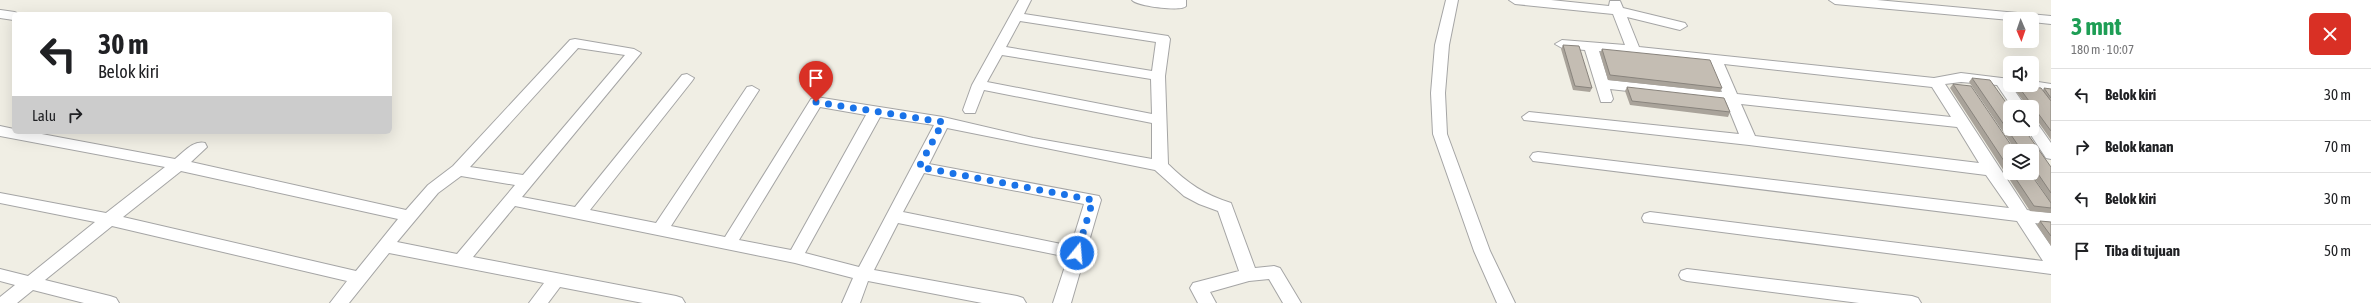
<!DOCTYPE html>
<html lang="id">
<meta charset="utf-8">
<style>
:root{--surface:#fff;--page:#f6f6f6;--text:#202124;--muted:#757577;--line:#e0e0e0}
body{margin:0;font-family:"Asap Condensed",sans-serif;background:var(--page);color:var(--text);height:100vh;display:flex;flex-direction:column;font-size:15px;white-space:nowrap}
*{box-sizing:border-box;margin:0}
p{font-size:13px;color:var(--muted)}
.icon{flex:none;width:22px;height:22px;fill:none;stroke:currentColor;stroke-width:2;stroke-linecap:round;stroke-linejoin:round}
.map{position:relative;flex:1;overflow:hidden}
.sheet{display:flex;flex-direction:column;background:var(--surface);width:320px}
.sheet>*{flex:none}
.banner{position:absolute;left:12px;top:12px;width:380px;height:122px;border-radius:6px;box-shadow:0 4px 16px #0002;background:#fff;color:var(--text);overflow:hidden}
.needle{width:26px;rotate:178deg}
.controls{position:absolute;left:2003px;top:12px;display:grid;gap:8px}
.controls a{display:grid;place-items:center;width:36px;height:36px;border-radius:6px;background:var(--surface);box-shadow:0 4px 16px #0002;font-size:20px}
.pin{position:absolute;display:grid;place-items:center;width:34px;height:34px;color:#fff;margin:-41px -17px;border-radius:50% 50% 50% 0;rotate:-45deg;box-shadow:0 0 4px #0007}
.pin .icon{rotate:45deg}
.me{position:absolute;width:44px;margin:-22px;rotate:17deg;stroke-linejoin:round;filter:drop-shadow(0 0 3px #0008)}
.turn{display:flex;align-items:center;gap:14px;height:84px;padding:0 20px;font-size:18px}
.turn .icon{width:52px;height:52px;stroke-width:2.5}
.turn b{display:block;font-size:28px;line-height:34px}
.then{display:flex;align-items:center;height:38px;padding:0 20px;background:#0003;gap:8px;font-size:15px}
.round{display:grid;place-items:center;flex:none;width:42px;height:42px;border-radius:6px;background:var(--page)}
.summary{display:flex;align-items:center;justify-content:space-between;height:68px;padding:0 20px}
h1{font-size:24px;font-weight:700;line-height:30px;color:#1e9e55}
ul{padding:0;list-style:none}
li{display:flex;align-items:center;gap:12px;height:52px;padding:0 20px;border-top:1px solid var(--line)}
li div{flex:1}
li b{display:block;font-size:15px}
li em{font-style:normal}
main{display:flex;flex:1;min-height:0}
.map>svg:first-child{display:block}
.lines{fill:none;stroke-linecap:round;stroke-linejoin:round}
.lane-casing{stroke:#a5a5a5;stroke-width:10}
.street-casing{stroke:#a5a5a5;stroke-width:2}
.lane{stroke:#fff;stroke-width:8}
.street{fill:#fff;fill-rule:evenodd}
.wall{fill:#a9a39a}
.building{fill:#c4bdb3;stroke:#89847d}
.route{stroke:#1a73e8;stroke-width:7;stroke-dasharray:0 12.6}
</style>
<main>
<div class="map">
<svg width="2051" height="303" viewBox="0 0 2051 303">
<rect width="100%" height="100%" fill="#f0eee4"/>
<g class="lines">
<g class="lane-casing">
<path id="lane" d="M0 14 14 16"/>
</g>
<g class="street-casing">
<path id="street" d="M1019 0H1031L1024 14 1168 36 1170 39 1165 76 1168 164C1187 183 1205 195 1231 203L1255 268 1274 266 1280 268 1301 303H1283L1269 279 1249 281 1210 292 1216 303H1198L1190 288 1193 283 1239 271 1218 211 1199 204 1184 196 1155 170 947 128 929 164 1099 196 1101 200 1071 303H1053L1068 257 898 223 874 270 1017 296 1023 298 1026 303H982L868 281 860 303H842L853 278 795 263 515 206 473 257 676 296 682 298 685 303H643L560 287 548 303H529L544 283 389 253 349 303H330L347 281 112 226 45 280 110 296 116 298 119 303H84L33 290 17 303H0V297L15 285 0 281V269L28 276 95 222 0 203V193L106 213 165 167 0 136V126L14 129V132H31L175 159C184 152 193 140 205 143L207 147 191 162 406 210 428 185 453 166 570 40 575 39 634 49 641 53 522 197 575 207 682 75 687 74 694 78 692 81 590 210 656 223 747 87 752 86 759 90 671 226 725 237 811 99 816 97 943 117 1033 138 1152 159V123L984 90 975 113H965L963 110 972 85ZM1020 21 1156 42 1152 71 1006 47ZM578 48 625 55 523 175 470 167ZM1002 55 1151 79 1152 114 987 82ZM820 107 866 115 791 250 739 240ZM880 117 934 125 859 267 805 253ZM181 171 398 219 356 271 123 217ZM924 173 1084 204 1071 246 903 212ZM461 176 515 185 457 254 397 242 438 193Z
M1132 0H1186V6C1182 12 1136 6 1132 0Z
M1446 0H1458L1449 45 1445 93 1447 134 1490 251 1515 303H1497L1474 251 1433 134 1431 93 1435 45Z
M1509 0H1551L1609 6 1610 1H1620L1623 8 1685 23 1687 26 1680 30 1627 17 1639 47 1934 78 1961 73 2010 79V85H2016L2012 87 2026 107H2012L1997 85 1961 82 1945 84 2027 210 2051 213V225L2035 223 2051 246V274L1644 222 1642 218 1644 214 1650 212 2043 261 2017 221 1533 161 1530 157 1533 153 1538 152 2009 208 1986 175 1749 145 1524 120 1522 117 1529 112 1739 134 1726 102 1610 89 1613 99 1611 102H1601L1585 50 1562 48 1555 44 1562 40 1625 45 1613 14 1515 4ZM1599 51 1710 62 1722 92 1608 80ZM1724 64 1932 87 1951 117 1737 94ZM1741 104 1957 127 1979 163 1755 136Z
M1829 0H1877L2051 16V24L2032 22V19L2010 20 1835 4Z
M2032 81 2051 84V92L2025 89 2018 85H2032Z
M2032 121 2037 123 2051 143V159L2046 158 2027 129H2032Z
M1687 269 1912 296 1918 298 1921 303H1859L1687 281 1681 279 1679 275 1681 271Z"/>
</g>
<use href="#lane" class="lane"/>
<use href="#street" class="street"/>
</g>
<path class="wall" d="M1563 45 1592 88 1590 92 1573 90 1561 49Z
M1602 49 1722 88 1720 92 1608 80 1600 53Z
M1972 78 2051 167V203L2031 173H2032V151H2016L1969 82Z
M1953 84 2010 151V173H2030L2051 203V213L2030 211 1950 88Z
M2018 86 2043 90 2044 88 2051 89V140L2032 113V107H2028L2015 90Z
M1627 87 1730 112 1728 117 1630 105 1625 91Z
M2040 221 2051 222V246L2037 225Z"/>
<path class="building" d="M1563 45 1579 46 1592 88 1575 86Z
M1602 49 1710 60 1722 88 1610 75Z
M1972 78 1990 80 2010 108V129H2024L2051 167V193L2032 165V151H2022Z
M1953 84 1971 86 2015 151H2010V170Z
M2018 86 2041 88 2051 101V131Z
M1627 87 1724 98 1730 112 1632 101Z
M2044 88 2051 89V98Z
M2012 173H2030L2051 203V208L2034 206Z
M2040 221 2051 222V236Z"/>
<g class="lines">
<path class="route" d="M816 102 943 122 919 167 1093 200 1077 253"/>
</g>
</svg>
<div class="controls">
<a><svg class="needle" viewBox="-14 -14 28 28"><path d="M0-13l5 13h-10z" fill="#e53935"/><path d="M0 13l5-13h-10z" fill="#757577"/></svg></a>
<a><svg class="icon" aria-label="sound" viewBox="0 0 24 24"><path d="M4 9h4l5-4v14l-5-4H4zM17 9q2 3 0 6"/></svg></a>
<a><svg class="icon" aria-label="search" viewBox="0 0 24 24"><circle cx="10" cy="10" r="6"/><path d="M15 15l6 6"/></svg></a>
<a><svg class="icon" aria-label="layers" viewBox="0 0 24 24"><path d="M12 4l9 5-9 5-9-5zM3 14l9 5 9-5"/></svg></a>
</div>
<div class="pin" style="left:816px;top:102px;background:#d93025"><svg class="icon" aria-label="arrive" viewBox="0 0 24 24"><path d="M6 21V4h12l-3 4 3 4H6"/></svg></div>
<svg class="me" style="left:1077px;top:253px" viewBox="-20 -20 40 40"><circle r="17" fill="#1a73e8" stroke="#fff" stroke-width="3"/><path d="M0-11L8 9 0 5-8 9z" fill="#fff"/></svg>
<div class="banner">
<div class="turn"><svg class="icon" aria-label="left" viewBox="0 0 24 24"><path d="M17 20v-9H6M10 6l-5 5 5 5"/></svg><div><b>30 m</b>Belok kiri</div></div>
<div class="then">Lalu<svg class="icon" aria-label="right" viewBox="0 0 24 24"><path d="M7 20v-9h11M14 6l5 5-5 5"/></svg></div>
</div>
</div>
<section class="sheet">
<div class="summary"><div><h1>3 mnt</h1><p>180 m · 10:07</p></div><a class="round" style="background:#d93025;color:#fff"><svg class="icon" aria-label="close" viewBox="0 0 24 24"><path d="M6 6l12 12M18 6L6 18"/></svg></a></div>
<ul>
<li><svg class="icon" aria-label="left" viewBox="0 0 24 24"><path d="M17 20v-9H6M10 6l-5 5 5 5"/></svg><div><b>Belok kiri</b></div><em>30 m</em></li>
<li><svg class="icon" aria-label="right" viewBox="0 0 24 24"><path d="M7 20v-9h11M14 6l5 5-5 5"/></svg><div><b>Belok kanan</b></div><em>70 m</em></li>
<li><svg class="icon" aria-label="left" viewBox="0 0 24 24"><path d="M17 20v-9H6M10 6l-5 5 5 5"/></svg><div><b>Belok kiri</b></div><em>30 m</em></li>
<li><svg class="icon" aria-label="arrive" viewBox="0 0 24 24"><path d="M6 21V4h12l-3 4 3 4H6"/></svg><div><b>Tiba di tujuan</b></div><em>50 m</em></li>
</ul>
</section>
</main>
